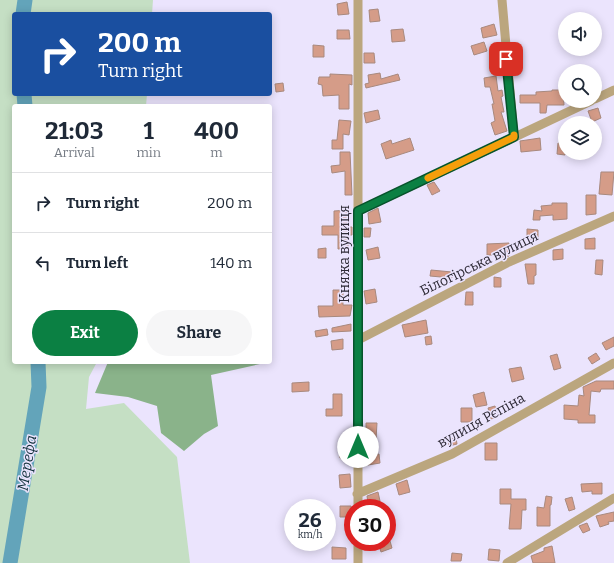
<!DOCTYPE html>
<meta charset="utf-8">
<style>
:root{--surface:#fff;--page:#f6f6f7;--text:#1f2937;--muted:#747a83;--line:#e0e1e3;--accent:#0b8043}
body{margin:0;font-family:Bitter,serif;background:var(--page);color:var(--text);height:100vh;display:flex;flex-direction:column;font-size:15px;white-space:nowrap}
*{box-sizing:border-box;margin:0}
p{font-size:13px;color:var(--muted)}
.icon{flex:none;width:22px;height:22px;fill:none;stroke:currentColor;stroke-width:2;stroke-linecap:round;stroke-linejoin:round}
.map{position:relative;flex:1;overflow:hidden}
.panel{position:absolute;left:12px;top:104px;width:260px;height:260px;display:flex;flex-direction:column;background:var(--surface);border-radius:4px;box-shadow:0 2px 10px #0003}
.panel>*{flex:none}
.guide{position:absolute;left:12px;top:12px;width:260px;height:84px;border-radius:4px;box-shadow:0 2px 10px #0003;background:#1a4fa0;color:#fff;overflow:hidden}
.buttons{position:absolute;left:558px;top:12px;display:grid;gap:8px}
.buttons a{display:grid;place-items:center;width:44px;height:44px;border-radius:50%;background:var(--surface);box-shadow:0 2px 10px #0003;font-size:20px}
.speed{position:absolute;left:284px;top:499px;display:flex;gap:8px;font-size:20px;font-weight:700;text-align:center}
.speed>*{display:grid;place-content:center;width:52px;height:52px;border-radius:50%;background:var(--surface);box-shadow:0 2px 10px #0003;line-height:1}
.speed small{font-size:10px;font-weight:400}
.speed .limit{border:6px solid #d22;background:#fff;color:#111}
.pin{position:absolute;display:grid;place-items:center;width:34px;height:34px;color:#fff;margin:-17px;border-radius:8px;box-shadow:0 2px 6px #0006}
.me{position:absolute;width:44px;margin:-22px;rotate:0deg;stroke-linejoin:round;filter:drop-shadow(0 0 3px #0008)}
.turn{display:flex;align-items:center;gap:14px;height:84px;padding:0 20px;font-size:18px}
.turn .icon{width:52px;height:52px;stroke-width:2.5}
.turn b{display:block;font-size:28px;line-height:34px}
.eta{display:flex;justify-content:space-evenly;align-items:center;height:68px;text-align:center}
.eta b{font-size:24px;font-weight:700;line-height:28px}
.action{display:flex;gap:8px;margin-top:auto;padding:8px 20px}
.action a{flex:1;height:46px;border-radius:24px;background:var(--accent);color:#fff;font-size:16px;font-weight:700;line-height:46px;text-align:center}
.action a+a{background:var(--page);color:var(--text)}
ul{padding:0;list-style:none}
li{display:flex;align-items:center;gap:12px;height:60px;padding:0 20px;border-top:1px solid var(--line)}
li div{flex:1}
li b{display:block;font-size:15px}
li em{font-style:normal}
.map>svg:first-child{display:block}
.green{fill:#c5dfc4}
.forest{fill:#8ab38a}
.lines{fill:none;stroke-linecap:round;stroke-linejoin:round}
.river{stroke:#63a4ba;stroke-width:15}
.building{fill:#d59c88;stroke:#a8897e}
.minor{stroke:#bba67e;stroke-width:9}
.route-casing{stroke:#07532c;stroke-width:10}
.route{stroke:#0b8043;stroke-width:7}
.slow{stroke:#f59e0b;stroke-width:7}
.labels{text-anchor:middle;stroke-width:3;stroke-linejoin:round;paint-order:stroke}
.street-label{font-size:14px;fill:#2c2834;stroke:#ebe4fd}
.water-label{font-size:15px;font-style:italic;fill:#10303a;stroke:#ebe4fd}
</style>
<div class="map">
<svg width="614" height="563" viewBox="0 0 614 563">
<rect width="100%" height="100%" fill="#ebe4fd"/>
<path class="green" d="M0 0H153L152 14H14V94H147L146 106H14V362H97L89 377 86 409 124 403 177 457 190 563H0Z"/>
<path class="forest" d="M108 362H262L260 364 211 375 218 426 204 434 184 451 161 433 157 406 128 397 95 393Z"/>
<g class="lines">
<path class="river" d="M23 14 25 0
M24 94 25 106
M10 563 39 387 38 362"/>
</g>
<path class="building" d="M347 2 349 14 338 15 337 4Z
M378 9 380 21 370 22 369 10Z
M494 24 497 35 483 38 481 28Z
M403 29 405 41 392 42 391 30Z
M337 30H349L350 39H337Z
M484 42 487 51 474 55 471 46Z
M313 45 324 46V57H313Z
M364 53H374L375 63H364Z
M380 73 381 79 398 74 400 80 366 88 365 84 369 83 368 75Z
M330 74 352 75V85L349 84V109H339V95L323 96 322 85 318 84 319 77H330Z
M496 76 498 91 502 90 503 96 501 97 504 112H501L507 131 495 135 491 123 495 121 492 104H494L490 87H485L484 78Z
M283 83 284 91 276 92 275 84Z
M552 90H563L564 105H547L546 113H540V103H520V95H536V92L552 91Z
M598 108 601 118 592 122 588 111Z
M378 110 380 119 366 123 364 113Z
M339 120 351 121 349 135 343 134V149H332V140H337Z
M410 138 414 150 386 159 381 144 391 140 392 144Z
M540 138 541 150 521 152 520 141Z
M558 143 565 144V155L557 154Z
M340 152H350L352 195H345V171L332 173 331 166 340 165Z
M601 172H614L612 195 599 194Z
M434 182 440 191 432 195 427 185Z
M586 195H596V214L586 215Z
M552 203H567V219L553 220V215L540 216V220H533L534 210 542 211 541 206 552 205Z
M378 208 381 222 369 224 368 213Z
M348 210V227H352V235H348V249H338V235H322V226H334V211Z
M364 228H371L370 237H364Z
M527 229 538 230V240H527Z
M595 238V249H585V239Z
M509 243V256L505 257H500V255H487V244Z
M378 247 380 258 368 260 366 250Z
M326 248V258H318V249Z
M563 249V259L553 260V250Z
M596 260H603L602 275 595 274Z
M525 264H536V275L534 276V284H528Z
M431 270 452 272V278L430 276Z
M494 277 501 278V287H494Z
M375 289 377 302 366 304 364 291Z
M333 290H343V305H352L350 316 319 317 318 306H333Z
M466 292H473V305H465Z
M426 320 428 333 405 337 402 325Z
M351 324V331L332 332V328Z
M327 329 328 335 316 337 315 331Z
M431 336 432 344 426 345 425 337Z
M614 337V346L606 350 602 343Z
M343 339V349L332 350 331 341Z
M596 353 600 359 592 364 588 358Z
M557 354 561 368 554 370 550 356Z
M521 367 524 379 512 382 509 369Z
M596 381H614V389H601L600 392 591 391 589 415H595V423H578V420L564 419V405L578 406 579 395 584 396 583 387Z
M309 382V391L292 392V383Z
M484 392 487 405 476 407 473 395Z
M333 394H342V416H326V409H333Z
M495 406 498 417 491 419 488 408Z
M461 408H472V422H461Z
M366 423H377L376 439H366Z
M456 438 457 444 449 446 448 439Z
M485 443H497V460H485Z
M350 446 351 457 340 458 339 447Z
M379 454 380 463 368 465 366 456Z
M350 474 351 487 340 488 339 475Z
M407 480 410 492 399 495 396 484Z
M602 483V494H592V491L582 492 581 484Z
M500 489H511V499H526V510H522L521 529H509L511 504H500Z
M378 492 380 501 368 503 367 496Z
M546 496 552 497 551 505H550V526H537V507L544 508Z
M572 497 575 509 569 511 565 499Z
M340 506H351L352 517H340Z
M614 512V521L608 522 609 524 600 527 596 516Z
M587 523 590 530 583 533 579 526Z
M390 541 392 548 381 552 379 545Z
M552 546 555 563H533L531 556 544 551V548Z
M332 547 346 548V559H332Z
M489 549 500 550 499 561 488 560Z
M452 553 462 554 461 561H451Z"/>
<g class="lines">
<path class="minor" d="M502 0 514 137
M595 99 614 90
M358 211 591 101
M358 340 507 263 614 216
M357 494 452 454 614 363
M358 508V0
M358 542V563
M507 563 614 498"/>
</g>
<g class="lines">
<g class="route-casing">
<path id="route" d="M358 447V211L514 137 506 59"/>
</g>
<use href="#route" class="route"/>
<path class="slow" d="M428 178 514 137V135"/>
</g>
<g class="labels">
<g class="street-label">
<text transform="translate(344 254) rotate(-90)" y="5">Княжа вулиця</text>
<text transform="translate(479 263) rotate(-26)" y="5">Білогірська вулиця</text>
<text transform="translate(481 420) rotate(-29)" y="5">вулиця Рєпіна</text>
</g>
<g class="water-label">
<text transform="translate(27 463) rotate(-81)" y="5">Мерефа</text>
</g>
</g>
</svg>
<div class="buttons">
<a><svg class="icon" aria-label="sound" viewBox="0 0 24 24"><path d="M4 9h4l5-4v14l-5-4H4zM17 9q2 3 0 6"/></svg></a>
<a><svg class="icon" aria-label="search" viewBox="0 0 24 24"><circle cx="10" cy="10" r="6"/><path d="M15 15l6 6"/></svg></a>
<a><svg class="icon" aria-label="layers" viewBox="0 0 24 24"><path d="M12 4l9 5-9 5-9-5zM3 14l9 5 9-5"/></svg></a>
</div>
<div class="speed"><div>26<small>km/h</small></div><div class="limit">30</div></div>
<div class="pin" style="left:506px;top:59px;background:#d93025"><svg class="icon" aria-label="arrive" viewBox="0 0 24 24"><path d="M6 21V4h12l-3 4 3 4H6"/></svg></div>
<svg class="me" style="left:358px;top:447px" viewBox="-20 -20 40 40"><circle r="19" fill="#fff"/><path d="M0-13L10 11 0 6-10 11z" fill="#0b8043"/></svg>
<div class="guide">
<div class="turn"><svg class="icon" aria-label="right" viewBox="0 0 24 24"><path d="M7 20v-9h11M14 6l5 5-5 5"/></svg><div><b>200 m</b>Turn right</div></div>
</div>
<section class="panel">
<div class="eta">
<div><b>21:03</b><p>Arrival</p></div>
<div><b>1</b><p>min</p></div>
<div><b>400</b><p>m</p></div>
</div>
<ul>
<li><svg class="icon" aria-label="right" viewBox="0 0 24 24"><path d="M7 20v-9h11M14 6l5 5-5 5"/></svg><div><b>Turn right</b></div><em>200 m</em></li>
<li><svg class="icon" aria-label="left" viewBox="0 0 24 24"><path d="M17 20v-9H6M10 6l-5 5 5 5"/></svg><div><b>Turn left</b></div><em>140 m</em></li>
</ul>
<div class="action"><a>Exit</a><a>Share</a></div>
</section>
</div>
